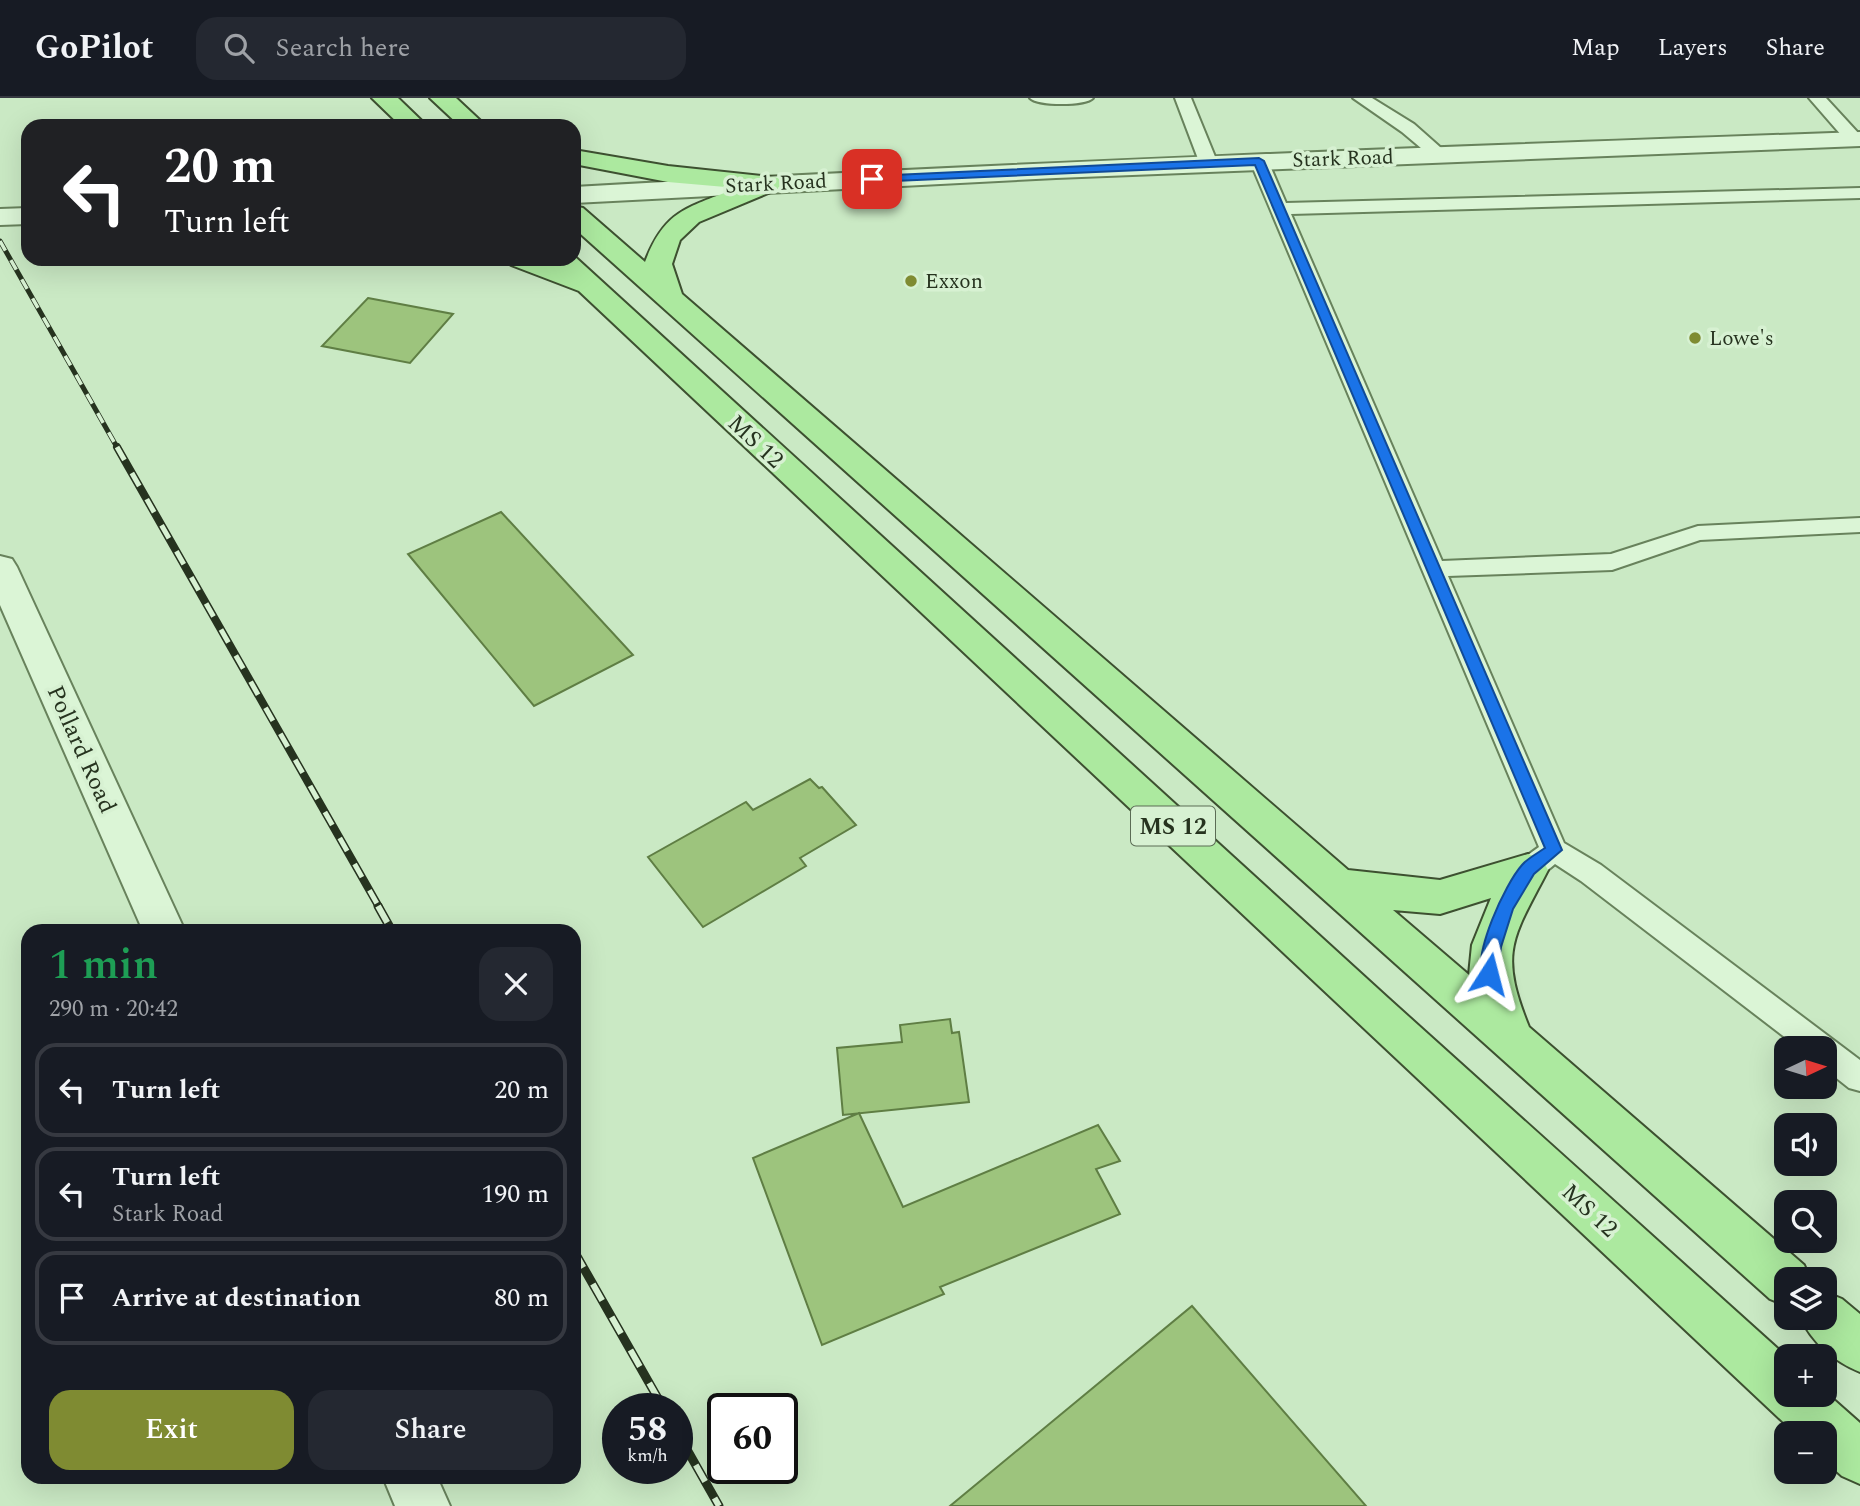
<!DOCTYPE html>
<meta charset="utf-8">
<style>
:root{--surface:#171b24;--page:#242831;--text:#f1f3f6;--muted:#9ea1a6;--line:#363941;--accent:#7f8b32}
body{margin:0;font-family:Spectral,serif;background:var(--page);color:var(--text);height:100vh;display:flex;flex-direction:column;font-size:26px;white-space:nowrap}
*{box-sizing:border-box;margin:0}
p{font-size:23px;color:var(--muted)}
.icon{flex:none;width:38px;height:38px;fill:none;stroke:currentColor;stroke-width:2;stroke-linecap:round;stroke-linejoin:round}
.map{position:relative;flex:1;overflow:hidden}
.panel{position:absolute;left:21px;top:826px;width:560px;height:560px;display:flex;flex-direction:column;background:var(--surface);border-radius:21px;box-shadow:0 7px 28px #0002}
.panel>*{flex:none}
.top-card{position:absolute;left:21px;top:21px;width:560px;height:147px;border-radius:21px;box-shadow:0 7px 28px #0002;background:#202124;color:#fff;overflow:hidden}
.needle{width:46px;rotate:86deg}
.fabs{position:absolute;left:1774px;top:938px;display:grid;gap:14px}
.fabs a{display:grid;place-items:center;width:63px;height:63px;border-radius:14px;background:var(--surface);box-shadow:0 7px 28px #0002;font-size:35px}
.speed{position:absolute;left:602px;top:1295px;display:flex;gap:14px;font-size:35px;font-weight:700;text-align:center}
.speed>*{display:grid;place-content:center;width:91px;height:91px;border-radius:50%;background:var(--surface);box-shadow:0 7px 28px #0002;line-height:1}
.speed small{font-size:18px;font-weight:400}
.speed .limit{border:4px solid #111;border-radius:10px;background:#fff;color:#111}
.pin{position:absolute;display:grid;place-items:center;width:60px;height:60px;color:#fff;margin:-30px;border-radius:14px;box-shadow:0 4px 10px #0006}
.me{position:absolute;width:77px;margin:-38px;rotate:9deg;stroke-linejoin:round;filter:drop-shadow(0 0 5px #0008)}
.turn{display:flex;align-items:center;gap:24px;height:147px;padding:0 28px;font-size:32px}
.turn .icon{width:91px;height:91px;stroke-width:2.5}
.turn b{display:block;font-size:49px;line-height:60px}
.round{display:grid;place-items:center;flex:none;width:74px;height:74px;border-radius:21px;background:var(--page)}
.summary{display:flex;align-items:center;justify-content:space-between;height:119px;padding:0 28px}
h1{font-size:42px;font-weight:600;line-height:52px;color:#1e9e55}
.cta{display:flex;gap:14px;margin-top:auto;padding:14px 28px}
.cta a{flex:1;height:80px;border-radius:21px;background:var(--accent);color:#fff;font-size:28px;font-weight:600;line-height:80px;text-align:center}
.cta a+a{background:var(--page);color:var(--text)}
ul{padding:0;list-style:none}
li{display:flex;align-items:center;gap:21px;height:94px;margin:0 14px 10px;padding:0 14px;border:4px solid var(--line);border-radius:21px}
li div{flex:1}
li b{display:block;font-size:26px}
li em{font-style:normal}
header{display:flex;align-items:center;gap:42px;box-sizing:border-box;height:98px;padding:0 35px;background:var(--surface);border-bottom:2px solid var(--line)}
header strong{font-size:33px}
nav{display:flex;gap:38px;margin-inline-start:auto;font-size:24px}
.search{width:490px;height:63px;background:var(--page);display:flex;align-items:center;gap:18px;box-sizing:border-box;padding:0 24px;border-radius:21px;color:var(--muted);font-size:26px}
.map>svg:first-child{display:block}
.building{fill:#9dc47d;stroke:#5f7e44;stroke-width:2}
.lines{fill:none;stroke-linecap:round;stroke-linejoin:round}
.lane-casing{stroke:#68825c;stroke-width:4}
.street-casing{stroke:#68825c;stroke-width:4}
.primary-casing{stroke:#3d5030;stroke-width:4}
.lane{fill:#dbf5d6;fill-rule:evenodd}
.street{fill:#dbf5d6;fill-rule:evenodd}
.primary{fill:#ace99f;fill-rule:evenodd}
.rail-far2-casing{stroke:#26331f;stroke-width:5}
.rail-far1-casing{stroke:#26331f;stroke-width:8}
.rail-casing{stroke:#26331f;stroke-width:9}
.rail-far2{stroke:#d7f1d2;stroke-width:3.5;stroke-dasharray:11;stroke-linecap:butt}
.rail-far1{stroke:#d7f1d2;stroke-width:5;stroke-dasharray:15;stroke-linecap:butt}
.rail{stroke:#d7f1d2;stroke-width:6;stroke-dasharray:19;stroke-linecap:butt}
.route{fill:#1a73e8;stroke:#114b97;stroke-width:2}
.poi-dot{fill:#7f8b32;stroke:#d7f1d2;stroke-width:2.5}
.labels{text-anchor:middle;stroke-width:7;stroke-linejoin:round;paint-order:stroke}
.far-street-label{font-size:21px;fill:#26331f;stroke:#d7f1d2}
.far-poi-label{font-size:21px;fill:#26331f;stroke:#d7f1d2;text-anchor:start}
.shield{fill:#d7f1d2;stroke:#5b6c55;stroke-width:2}
.shield-label{font-size:23px;font-weight:bold;fill:#26331f}
.street-label{font-size:24px;fill:#26331f;stroke:#d7f1d2}
</style>
<header>
<strong>GoPilot</strong>
<div class="search"><svg class="icon" aria-label="search" viewBox="0 0 24 24"><circle cx="10" cy="10" r="6"/><path d="M15 15l6 6"/></svg>Search here</div>
<nav><a>Map</a><a>Layers</a><a>Share</a></nav>
</header>
<div class="map">
<svg width="1860" height="1408" viewBox="0 0 1860 1408">
<rect width="100%" height="100%" fill="#cae9c4"/>
<path class="building" d="M368 200 453 216 410 265 322 248Z
M501 414 633 557 534 608 408 456Z
M810 681 819 690 822 689 856 727 800 760 806 768 703 829 648 759 746 704 753 712Z
M950 921 952 935 959 934 969 1004 843 1017 837 950 902 944 900 927Z
M859 1015 903 1109 1098 1027 1120 1063 1096 1071 1120 1116 940 1189 944 1196 822 1247 753 1060Z
M1192 1208 1366 1408H950Z"/>
<g class="lines">
<g class="lane-casing">
<path id="lane" d="M1030 0H1093C1085 8 1038 8 1030 0Z
M1175 0H1191L1218 66 1215 70H1203L1200 66Z
M1353 0H1372L1414 26 1449 57 1440 62 1434 61 1402 34Z
M1809 0H1826L1860 37V46H1849Z
M1259 58 1268 63 1286 105 1860 90V100L1291 116 1442 463 1611 456 1698 428 1860 420V434L1700 442 1612 472 1448 478 1564 745 1601 767 1860 962V993L1849 990 1825 971V950H1799L1581 783 1555 766C1543 776 1534 785 1518 780L1514 772 1518 764 1539 749 1250 63Z"/>
</g>
<g class="street-casing">
<path id="street" d="M1860 34V48L1056 80 574 105V89C1002 65 1431 49 1860 34Z
M28 110V126L0 127V111Z
M0 458 12 461 17 469 185 833H143L0 507Z
M383 1379H437L450 1408H395Z"/>
</g>
<g class="primary-casing">
<path id="primary" d="M372 0H398L427 28H401Z
M430 0H456L486 28H460Z
M574 52 668 68 780 80 784 85 780 90 699 124 680 142 672 166 682 196 1348 772 1440 782 1528 756 1542 761 1548 772C1513 840 1498 853 1529 929L1804 1167 1810 1181H1787V1208L1770 1201 574 130V108L583 110 645 164C665 111 688 110 737 90L668 84 574 66ZM1491 800 1472 847 1469 877 1393 812 1440 816Z
M574 158 1388 900 1787 1259V1297H1825V1294L1860 1325V1386L1842 1378 1825 1363V1335H1795L579 193 511 167 507 161H574Z
M1825 1194 1842 1201 1860 1216V1274C1835 1264 1812 1245 1801 1220H1825Z"/>
</g>
<use href="#lane" class="lane"/>
<use href="#street" class="street"/>
<use href="#primary" class="primary"/>
<g class="rail-far2-casing">
<path id="rail-far2" d="M0 143 118 351"/>
</g>
<g class="rail-far1-casing">
<path id="rail-far1" d="M117 349 379 809"/>
</g>
<g class="rail-casing">
<path id="rail" d="M378 808 392 833
M574 1153 664 1311
M677 1334 719 1408"/>
</g>
<use href="#rail-far2" class="rail-far2"/>
<use href="#rail-far1" class="rail-far1"/>
<use href="#rail" class="rail"/>
</g>
<path class="route" d="M1259 60 1264 63 1562 752 1534 776 1513 811 1501 849 1496 881 1489 883 1483 881C1472 857 1505 786 1522 767 1528 760 1538 755 1545 750L1255 67 872 84 867 81 872 78Z"/>
<g class="poi-dot">
<circle cx="911" cy="183" r="7"/>
<circle cx="1695" cy="240" r="7"/>
</g>
<g class="labels">
<g class="far-street-label">
<text transform="translate(1343 60) rotate(-2)" y="7">Stark Road</text>
<text transform="translate(776 85) rotate(-3)" y="7">Stark Road</text>
</g>
<g class="far-poi-label">
<text x="925" y="190">Exxon</text>
<text x="1709" y="247">Lowe's</text>
</g>
<rect class="shield" x="1131" y="708.5" width="84" height="39" rx="5"/>
<g class="shield-label">
<text x="1173" y="736">MS 12</text>
</g>
<g class="street-label">
<text transform="translate(756 343) rotate(43)" y="8">MS 12</text>
<text transform="translate(82 651) rotate(66)" y="8">Pollard Road</text>
<text transform="translate(1590 1112) rotate(43)" y="8">MS 12</text>
</g>
</g>
</svg>
<div class="fabs">
<a><svg class="needle" viewBox="-14 -14 28 28"><path d="M0-13l5 13h-10z" fill="#e53935"/><path d="M0 13l5-13h-10z" fill="#9ea1a6"/></svg></a>
<a><svg class="icon" aria-label="sound" viewBox="0 0 24 24"><path d="M4 9h4l5-4v14l-5-4H4zM17 9q2 3 0 6"/></svg></a>
<a><svg class="icon" aria-label="search" viewBox="0 0 24 24"><circle cx="10" cy="10" r="6"/><path d="M15 15l6 6"/></svg></a>
<a><svg class="icon" aria-label="layers" viewBox="0 0 24 24"><path d="M12 4l9 5-9 5-9-5zM3 14l9 5 9-5"/></svg></a>
<a>+</a>
<a>−</a>
</div>
<div class="speed"><div>58<small>km/h</small></div><div class="limit">60</div></div>
<div class="pin" style="left:872px;top:81px;background:#d93025"><svg class="icon" aria-label="arrive" viewBox="0 0 24 24"><path d="M6 21V4h12l-3 4 3 4H6"/></svg></div>
<svg class="me" style="left:1489px;top:876px" viewBox="-20 -20 40 40"><path d="M0-17L14 15 0 8-14 15z" fill="#1a73e8" stroke="#fff" stroke-width="4"/></svg>
<div class="top-card">
<div class="turn"><svg class="icon" aria-label="left" viewBox="0 0 24 24"><path d="M17 20v-9H6M10 6l-5 5 5 5"/></svg><div><b>20 m</b>Turn left</div></div>
</div>
<section class="panel">
<div class="summary"><div><h1>1 min</h1><p>290 m · 20:42</p></div><a class="round"><svg class="icon" aria-label="close" viewBox="0 0 24 24"><path d="M6 6l12 12M18 6L6 18"/></svg></a></div>
<ul>
<li><svg class="icon" aria-label="left" viewBox="0 0 24 24"><path d="M17 20v-9H6M10 6l-5 5 5 5"/></svg><div><b>Turn left</b></div><em>20 m</em></li>
<li><svg class="icon" aria-label="left" viewBox="0 0 24 24"><path d="M17 20v-9H6M10 6l-5 5 5 5"/></svg><div><b>Turn left</b><p>Stark Road</p></div><em>190 m</em></li>
<li><svg class="icon" aria-label="arrive" viewBox="0 0 24 24"><path d="M6 21V4h12l-3 4 3 4H6"/></svg><div><b>Arrive at destination</b></div><em>80 m</em></li>
</ul>
<div class="cta"><a>Exit</a><a>Share</a></div>
</section>
</div>
